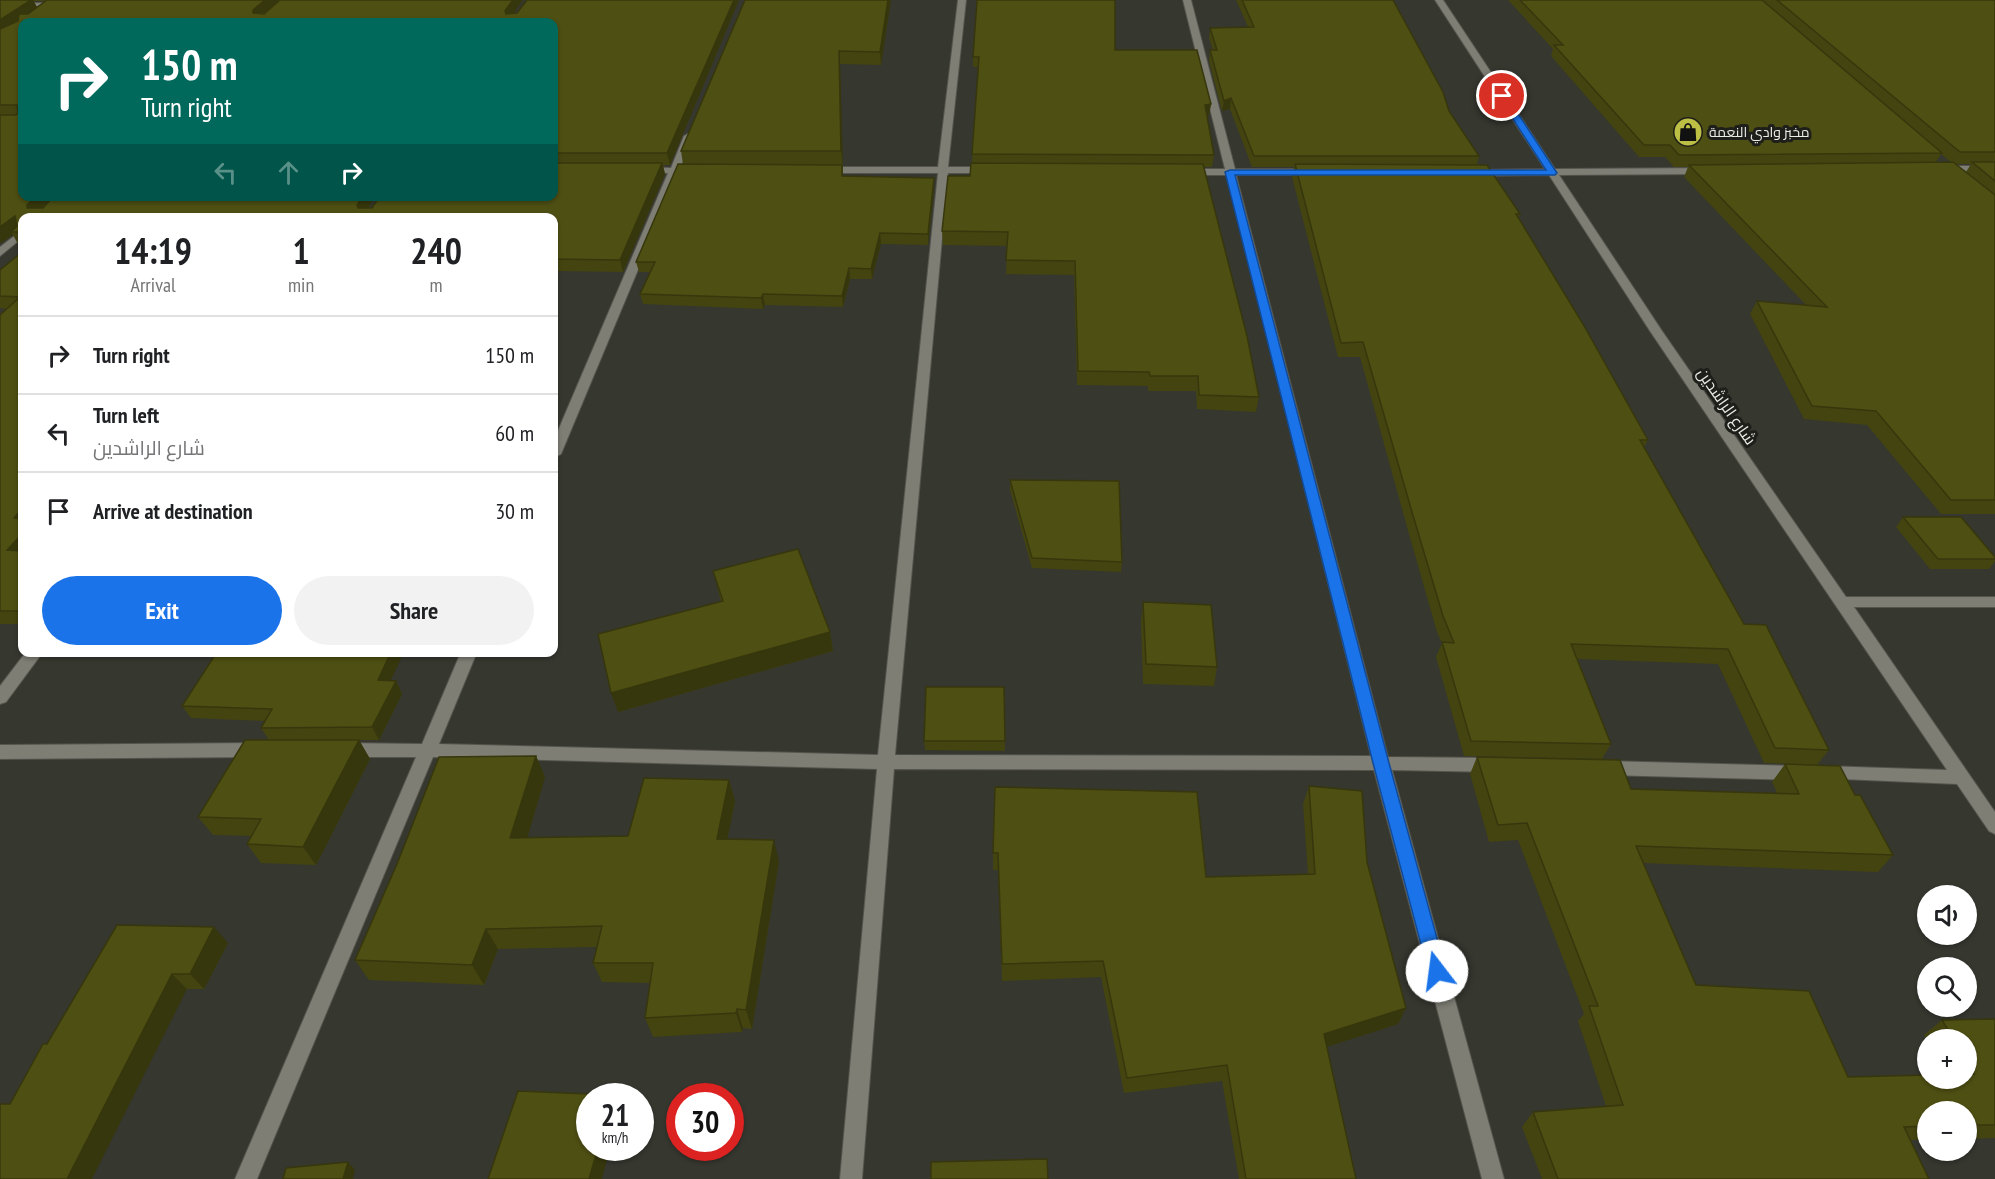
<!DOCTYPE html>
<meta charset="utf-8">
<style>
:root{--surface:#fff;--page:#f2f2f2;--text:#202124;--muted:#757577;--line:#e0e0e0;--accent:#1a73e8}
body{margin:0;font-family:"PT Sans Narrow",Cairo,sans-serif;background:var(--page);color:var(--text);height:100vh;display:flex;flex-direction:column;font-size:22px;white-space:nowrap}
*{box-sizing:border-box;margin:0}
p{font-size:20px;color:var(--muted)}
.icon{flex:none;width:33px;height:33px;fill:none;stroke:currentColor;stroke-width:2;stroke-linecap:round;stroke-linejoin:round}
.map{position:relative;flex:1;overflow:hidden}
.details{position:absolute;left:18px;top:213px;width:540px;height:444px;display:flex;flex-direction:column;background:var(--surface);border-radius:12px;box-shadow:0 2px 4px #0004}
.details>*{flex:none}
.hud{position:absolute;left:18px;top:18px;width:540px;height:183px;border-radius:12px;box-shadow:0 2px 4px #0004;background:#00695c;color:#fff;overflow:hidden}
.tools{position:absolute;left:1917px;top:885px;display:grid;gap:12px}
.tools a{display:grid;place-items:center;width:60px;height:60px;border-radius:50%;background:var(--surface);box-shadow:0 2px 4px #0004;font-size:30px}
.speed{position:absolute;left:576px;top:1083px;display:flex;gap:12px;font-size:30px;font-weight:700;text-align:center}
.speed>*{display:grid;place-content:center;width:78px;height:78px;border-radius:50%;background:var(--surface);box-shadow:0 2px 4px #0004;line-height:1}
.speed small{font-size:15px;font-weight:400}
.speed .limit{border:9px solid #d22;background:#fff;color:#111}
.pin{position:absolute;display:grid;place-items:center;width:51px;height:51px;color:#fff;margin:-26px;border:3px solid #fff;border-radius:50%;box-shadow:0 2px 6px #0007}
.me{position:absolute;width:66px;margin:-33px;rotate:345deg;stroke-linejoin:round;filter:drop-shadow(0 0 4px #0008)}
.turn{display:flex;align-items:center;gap:21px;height:126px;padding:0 24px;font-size:27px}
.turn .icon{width:78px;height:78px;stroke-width:2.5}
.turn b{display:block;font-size:42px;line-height:51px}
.lanes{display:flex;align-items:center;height:57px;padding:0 24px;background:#0003;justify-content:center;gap:30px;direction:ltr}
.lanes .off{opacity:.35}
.eta{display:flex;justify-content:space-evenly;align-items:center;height:102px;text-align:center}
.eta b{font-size:36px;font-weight:700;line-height:42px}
.button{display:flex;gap:12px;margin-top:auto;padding:12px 24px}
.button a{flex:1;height:69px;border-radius:36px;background:var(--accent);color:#fff;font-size:24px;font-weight:700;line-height:69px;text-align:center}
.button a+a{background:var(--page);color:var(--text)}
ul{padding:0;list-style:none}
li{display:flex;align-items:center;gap:18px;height:78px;padding:0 24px;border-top:2px solid var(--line)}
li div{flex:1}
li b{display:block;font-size:22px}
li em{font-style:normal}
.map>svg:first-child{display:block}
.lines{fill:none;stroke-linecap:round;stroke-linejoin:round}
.minor-casing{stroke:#54544d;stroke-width:2}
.minor{fill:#7e7e75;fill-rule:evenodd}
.wall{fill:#434410;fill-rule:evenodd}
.shaded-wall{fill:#37370d}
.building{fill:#4e4f13;stroke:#37370d;stroke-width:1.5}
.route{fill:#1a73e8;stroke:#114b97;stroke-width:1.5}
.labels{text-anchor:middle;stroke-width:6;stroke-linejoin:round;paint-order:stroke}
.far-poi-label{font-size:14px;fill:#ecede7;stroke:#1e1e1a;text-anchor:start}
.street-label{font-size:16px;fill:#ecede7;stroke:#1e1e1a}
</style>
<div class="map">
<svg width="1995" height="1179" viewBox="0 0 1995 1179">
<rect width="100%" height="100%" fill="#36372f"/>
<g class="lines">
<g class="minor-casing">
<path id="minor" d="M958 0H966L948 167H990L995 170 990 173H948L895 755 1371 756 1227 175H1185L1180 172 1185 169H1225L1183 0H1191L1235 169H1314L1319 172 1314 175H1236L1388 757 1494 758 1500 760 1503 765 1500 770 1494 772 1392 770 1504 1179H1482L1374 770 894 769 862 1179H840L877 769 433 757 257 1179H235L416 757H345L339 755 337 750 339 745 345 743 422 744 461 652H477L439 744 878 755 938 173H822L817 170 822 167H938Z
M1435 0H1443L1555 169 1707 168 1712 171 1707 174 1559 175 1662 331 1846 597H1995V607H1854L1995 812V834L1989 831 1957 784 1818 778 1815 773 1818 768 1824 766 1947 770 1650 331 1549 175 1473 176 1468 173 1473 170 1545 169Z
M0 3H54L58 5 54 7H0Z
M689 133 694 136 680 168H693L698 171 693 174H678L561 454 554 458V440L668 173H645L640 170 645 167 671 168 684 136Z
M1944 166H1995V172L1941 171V167Z
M22 230V238L0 256V247Z
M26 652H43L6 702 0 704V686Z
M258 743 264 745 266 750 264 755 258 757 0 759V745Z
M1605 761 1800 766 1806 768 1809 773 1806 778 1800 780 1605 775 1599 773 1596 768 1599 763Z"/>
</g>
<use href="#minor" class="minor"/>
</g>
<path class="wall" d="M0 0H280L514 13 739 0 670 165H663L665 174 623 272 554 271V218H22V244H18L13 235 0 243ZM33 1H46L37 7ZM22 22H554V196L368 208 376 196H22Z
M891 0 881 65 840 64 843 176 934 178V188L928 245 881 244 872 279H850L843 307 765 305 763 309 643 304 640 294 650 272H639L636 262 683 164 681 151Z
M1236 0H1393L1449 111 1479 156 1477 165 1520 214 1518 218 1648 440 1644 447 1744 624 1829 750 1817 765 1764 763 1718 664 1577 659 1611 744 1602 759 1464 756 1436 657 1442 643 1437 632 1407 527 1360 357H1338L1292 177 1294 167H1252L1230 109 1222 111 1209 61 1210 50H1213L1209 38 1210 28 1248 27Z
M1508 0H1995V514H1941L1867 425 1804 419 1750 314 1757 301 1806 305 1684 177 1688 167H1674L1665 157H1639L1551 56 1553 49ZM1941 154 1947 159 1951 162H1936ZM1955 164H1971L1966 172Z
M1115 50 1211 104 1209 115 1207 116 1214 155 1212 167H1204L1259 397 1256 412 1197 409 1196 391H1148V386L1077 385 1074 275 1006 274 1007 246 943 245 942 231 970 176 972 163 978 67H973V57Z
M22 252V624H0V315L7 309 0 308V270Z
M1010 480 1122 562 1121 572 1032 568 1010 490Z
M1903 517 1995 557V561L1989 569H1930L1896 527Z
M713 571 830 632 833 651 618 712 721 601Z
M1143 602 1217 667 1214 686 1143 684 1141 622Z
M391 681H396L402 694 379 740H359L370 759 316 865 261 863 247 844 251 836 213 835 198 817 269 740 261 728 265 721 191 718 182 706Z
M1004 687 1005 751 925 750 924 741Z
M536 756 545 777 527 838 628 836 729 780 735 801 727 839 779 861 752 1029 743 1028 742 1032 653 1037 645 1018 650 983 602 982 593 963 597 947 498 949 484 985 369 980 355 960Z
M1477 757 1631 789 1777 793 1772 782 1785 764 1855 795 1893 855 1878 872 1643 863 1696 985 1848 1077 1966 1078V1040H1928V1041L1924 1035 1942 1020 1995 1019V1138L1966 1139V1112H1928V1140H1911L1929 1179H1542L1522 1127 1533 1112 1606 1106 1578 1021 1584 1014 1518 840 1489 842 1470 774Z
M1309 786 1367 862 1406 1008 1398 1024 1326 1047 1356 1179H1239L1222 1081 1124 1093 1101 977 1002 981 998 870H993V853L1206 877 1308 875 1303 804Z
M228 943 204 989H187L10 1104 47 1044Z"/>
<path class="shaded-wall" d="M31 0H33L38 9 0 33V20Z
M265 0H280L257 22 253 13V10Z
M513 0H523L508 21 505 11Z
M734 0H739L670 165 667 153Z
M888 0H891L881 65 880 52Z
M839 51 840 64 843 165 841 151Z
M1231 98 1230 109 1222 111 1224 101Z
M1211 104 1209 115 1203 116 1205 105Z
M662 163 665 174 623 272 620 260Z
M934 178V188L928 245V234Z
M36 196H54L34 216 27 208V205Z
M363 196H376L362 217 358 208 357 205Z
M15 216 22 228 11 232 13 235 1 243 0 242V227Z
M880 233 881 244 872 279 871 269Z
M849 268 850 279 843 307 842 296Z
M763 294 765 305 763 309 761 298Z
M22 509V529L14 518Z
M22 534V557L7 550Z
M830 632 833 651 618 712 611 693Z
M391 652H404L385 693 378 680Z
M396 681 402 694 379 740 372 727Z
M359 740 370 759 316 865 303 847Z
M536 756 545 777 521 859 510 838Z
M729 780 735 801 723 860 717 839Z
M774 840 779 861 752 1029 746 1010Z
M214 927 228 943 204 989 190 974Z
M486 929 498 949 484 985 472 965Z
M172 974 187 989 92 1179H67Z
M1406 1008 1398 1024 1317 1050 1324 1034Z
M737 1009 743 1028 742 1032 736 1013Z
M598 1148H610L602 1179H589Z
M348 1162 355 1170 353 1179H343Z"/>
<path class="building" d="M0 0H31L0 20Z
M47 0H265L253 10V13L264 14 280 0H513L505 11 506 14 517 13 527 0H734L667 153H554V22H22V196H36L27 205V208H43L54 196H363L357 205 358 208H372L380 196H554V163H662L620 260 554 259V218H22V232H11L17 226 15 216 0 227V115H16L18 113 17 105H0V29L18 21 19 14H28Z
M745 0H888L880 52 839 51 841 151H681Z
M977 0H1115V50H1197L1211 104 1205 105 1214 155 972 154 979 57H973Z
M1242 0H1393L1443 92 1449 111 1479 156H1254L1231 98 1224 101 1210 50H1217L1210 28 1254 27Z
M1520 0H1762L1942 153 1679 155 1670 145H1644L1554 45H1563Z
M1777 0H1995V152H1960Z
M1953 162 1995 195V500H1951L1876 411 1812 406 1757 301 1827 307 1689 165Z
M1972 162H1995V181Z
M971 163 1203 164 1247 336 1259 397 1199 395 1198 376H1150L1149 372 1078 371 1075 261 1006 260 1008 232 942 231 948 176H970Z
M678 164 842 165V176L934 178 928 234 880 233 871 269 849 268 842 296 763 294 761 298 640 294 655 262H636Z
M1295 164 1487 165 1520 214H1516L1583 324 1648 440H1640L1744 624 1766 625 1829 750 1775 748 1728 649 1571 644 1611 744 1471 741 1442 642 1454 643 1443 616 1412 512 1363 342 1341 343Z
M22 252V509L14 518 22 519V534L7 550 22 551V611H0V315L20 297 0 296V270Z
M1010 480 1119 481 1122 562 1032 558Z
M1903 517H1961L1995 557V559H1938Z
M798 549 830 632 611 693 598 634 723 601 713 571Z
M1143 602 1211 605 1217 667 1146 664Z
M217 652H391L378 680 396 681 372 727 261 728 272 709 182 706Z
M926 687H1004L1005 741H924Z
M245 740H359L303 847 247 844 261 819 198 817Z
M536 756 510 838 628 836 644 778 729 780 717 839 774 840 746 1010 737 1009 736 1013 645 1018 653 963H593L602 926 486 929 472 965 355 960 397 864 439 757Z
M1477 757 1620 760 1631 789 1799 794 1785 764 1840 766 1855 795H1860L1893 855 1636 846 1696 985 1809 991 1848 1077 1928 1075V1078H1966V1074H1974L1966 1062V1040H1954L1942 1020 1995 1019V1125H1966V1112H1928V1126L1904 1127 1929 1179H1558L1533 1112 1623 1105 1589 1006H1598L1527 823 1498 825Z
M1309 786 1362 791 1367 862 1406 1008 1324 1034 1356 1179H1246L1227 1065 1127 1078 1103 961 1002 964 998 853H993L995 787 1197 792 1206 877 1315 874Z
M117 925 214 927 190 974H172L67 1179H0V1104H10L43 1044H47Z
M518 1091 612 1095V1096H590V1148H598L589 1179H488Z
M1047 1159 1048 1179H931V1162Z
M348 1162 343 1179H283L286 1168Z"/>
<path class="route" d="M1499 94H1505L1557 173 1555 175H1235L1389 763 1446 971 1444 977 1437 979 1431 977 1428 971 1373 763 1225 172 1230 170H1546L1498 96Z"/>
<defs>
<g id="shop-disc" transform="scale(1.5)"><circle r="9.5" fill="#bcbf43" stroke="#1e1e1a"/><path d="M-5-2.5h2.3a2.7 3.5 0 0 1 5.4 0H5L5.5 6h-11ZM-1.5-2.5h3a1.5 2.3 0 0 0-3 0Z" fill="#111"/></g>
</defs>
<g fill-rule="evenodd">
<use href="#shop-disc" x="1688" y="132"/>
</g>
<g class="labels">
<g class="far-poi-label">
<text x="1709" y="137">مخبز وادي النعمة</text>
</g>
<g class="street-label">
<text transform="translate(1727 406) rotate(55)" y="6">شارع الراشدين</text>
</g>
</g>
</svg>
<div class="tools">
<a><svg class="icon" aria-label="sound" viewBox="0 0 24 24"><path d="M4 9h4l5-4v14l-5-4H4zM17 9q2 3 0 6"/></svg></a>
<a><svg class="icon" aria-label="search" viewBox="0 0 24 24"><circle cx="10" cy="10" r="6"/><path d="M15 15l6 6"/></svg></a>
<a>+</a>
<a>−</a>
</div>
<div class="speed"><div>21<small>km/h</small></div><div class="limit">30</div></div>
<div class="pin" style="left:1502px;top:96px;background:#d93025"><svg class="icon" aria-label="arrive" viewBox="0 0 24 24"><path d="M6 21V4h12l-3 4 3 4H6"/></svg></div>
<svg class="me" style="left:1437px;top:971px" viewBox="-20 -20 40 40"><circle r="19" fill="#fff"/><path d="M0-13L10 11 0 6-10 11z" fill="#1a73e8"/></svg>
<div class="hud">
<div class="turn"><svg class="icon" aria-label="right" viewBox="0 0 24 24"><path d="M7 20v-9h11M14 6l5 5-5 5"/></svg><div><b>150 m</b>Turn right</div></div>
<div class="lanes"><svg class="icon off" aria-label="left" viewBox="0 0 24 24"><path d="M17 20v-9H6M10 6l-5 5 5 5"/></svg><svg class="icon off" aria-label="ahead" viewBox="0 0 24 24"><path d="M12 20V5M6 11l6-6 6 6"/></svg><svg class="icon" aria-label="right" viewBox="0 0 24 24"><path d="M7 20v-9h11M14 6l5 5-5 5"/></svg></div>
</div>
<section class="details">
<div class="eta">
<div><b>14:19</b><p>Arrival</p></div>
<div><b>1</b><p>min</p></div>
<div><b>240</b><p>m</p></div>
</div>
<ul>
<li><svg class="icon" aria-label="right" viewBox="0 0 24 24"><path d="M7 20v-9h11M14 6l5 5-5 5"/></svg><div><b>Turn right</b></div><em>150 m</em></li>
<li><svg class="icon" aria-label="left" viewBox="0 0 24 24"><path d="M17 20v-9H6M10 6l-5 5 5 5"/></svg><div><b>Turn left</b><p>شارع الراشدين</p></div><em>60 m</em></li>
<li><svg class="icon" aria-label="arrive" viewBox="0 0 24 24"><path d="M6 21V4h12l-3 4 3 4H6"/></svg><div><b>Arrive at destination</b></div><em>30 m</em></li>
</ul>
<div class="button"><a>Exit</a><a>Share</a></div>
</section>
</div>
